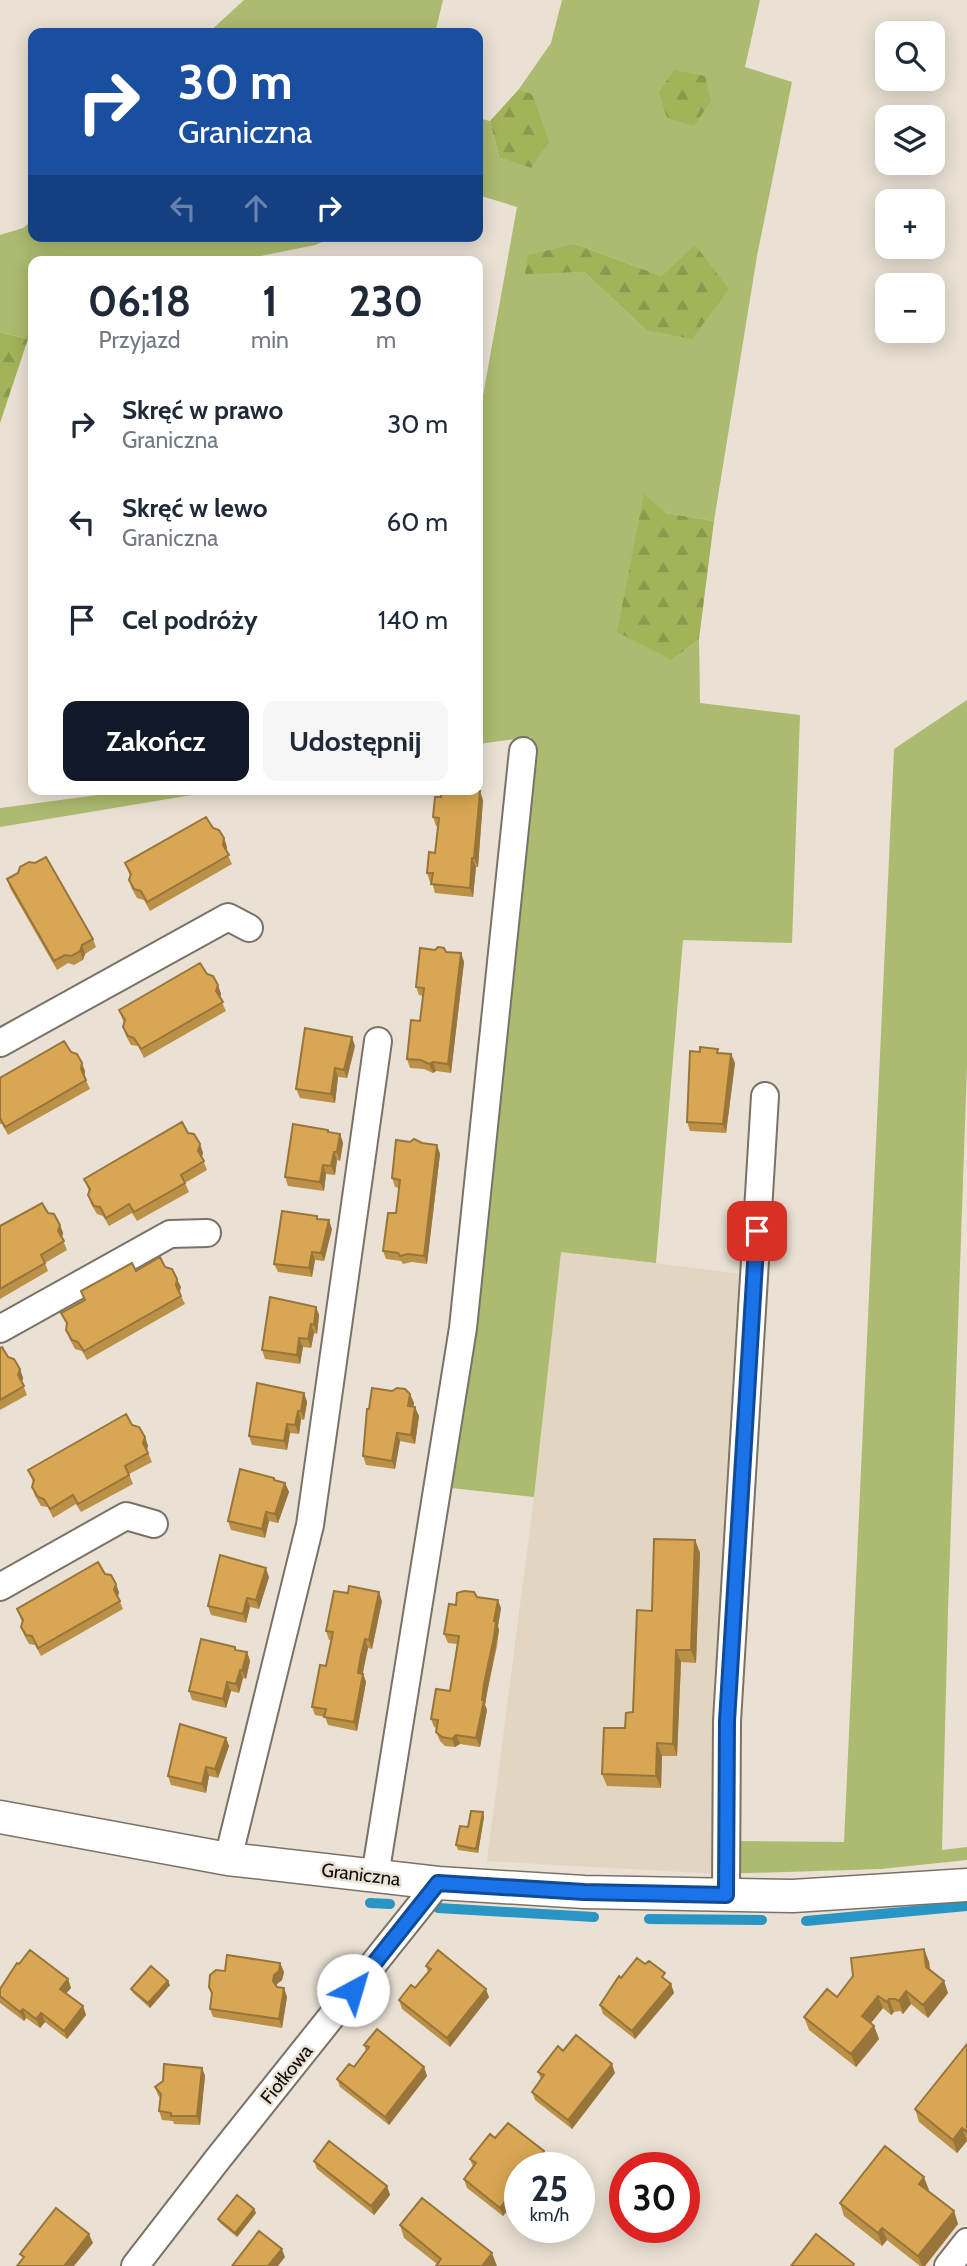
<!DOCTYPE html>
<html lang="pl">
<meta charset="utf-8">
<style>
:root{--surface:#fff;--page:#f6f6f7;--text:#1f2937;--muted:#747a83;--accent:#111827}
body{margin:0;font-family:Cabin,sans-serif;background:var(--page);color:var(--text);height:100vh;display:flex;flex-direction:column;font-size:26px;white-space:nowrap}
*{box-sizing:border-box;margin:0}
p{font-size:23px;color:var(--muted)}
.icon{flex:none;width:38px;height:38px;fill:none;stroke:currentColor;stroke-width:2;stroke-linecap:round;stroke-linejoin:round}
.map{position:relative;flex:1;overflow:hidden}
.details{position:absolute;left:28px;top:256px;width:455px;height:539px;display:flex;flex-direction:column;background:var(--surface);border-radius:14px;box-shadow:0 4px 18px #0003}
.details>*{flex:none}
.banner{position:absolute;left:28px;top:28px;width:455px;height:214px;border-radius:14px;box-shadow:0 4px 18px #0003;background:#1a4fa0;color:#fff;overflow:hidden}
.controls{position:absolute;left:875px;top:21px;display:grid;gap:14px}
.controls a{display:grid;place-items:center;width:70px;height:70px;border-radius:14px;background:var(--surface);box-shadow:0 4px 18px #0003;font-size:35px}
.speed{position:absolute;left:504px;top:2152px;display:flex;gap:14px;font-size:35px;font-weight:700;text-align:center}
.speed>*{display:grid;place-content:center;width:91px;height:91px;border-radius:50%;background:var(--surface);box-shadow:0 4px 18px #0003;line-height:1}
.speed small{font-size:18px;font-weight:400}
.speed .limit{border:10px solid #d22;background:#fff;color:#111}
.pin{position:absolute;display:grid;place-items:center;width:60px;height:60px;color:#fff;margin:-30px;border-radius:14px;box-shadow:0 4px 10px #0006}
.me{position:absolute;width:77px;margin:-38px;rotate:39deg;stroke-linejoin:round;filter:drop-shadow(0 0 5px #0008)}
.turn{display:flex;align-items:center;gap:24px;height:147px;padding:0 35px;font-size:32px}
.turn .icon{width:91px;height:91px;stroke-width:2.5}
.turn b{display:block;font-size:49px;line-height:60px}
.lanes{display:flex;align-items:center;height:66px;padding:0 35px;background:#0003;justify-content:center;gap:35px;direction:ltr}
.lanes .off{opacity:.35}
.eta{display:flex;justify-content:space-evenly;align-items:center;height:119px;text-align:center}
.eta b{font-size:42px;font-weight:800;line-height:49px}
.button{display:flex;gap:14px;margin-top:auto;padding:14px 35px}
.button a{flex:1;height:80px;border-radius:14px;background:var(--accent);color:#fff;font-size:28px;font-weight:800;line-height:80px;text-align:center}
.button a+a{background:var(--page);color:var(--text)}
ul{padding:0;list-style:none}
li{display:flex;align-items:center;gap:21px;height:98px;padding:0 35px}
li div{flex:1}
li b{display:block;font-size:26px}
li em{font-style:normal}
.map>svg:first-child{display:block}
.built{fill:#e2d5c2}
.green{fill:#acbb6f;fill-rule:evenodd}
.forest{fill:url(#forest-firs)}
.lines{fill:none;stroke-linecap:round;stroke-linejoin:round}
.stream{stroke:#2995c4;stroke-width:10}
.minor-casing{stroke:#7a7267;stroke-width:30}
.tertiary-casing{stroke:#7a7267;stroke-width:35}
.minor{stroke:#fff;stroke-width:26}
.tertiary{stroke:#fff;stroke-width:32}
.wall{fill:#bb9047}
.shaded-wall{fill:#98753a}
.building{fill:#d9a753;stroke:#98753a;stroke-width:2}
.route-casing{stroke:#114b97;stroke-width:18}
.route{stroke:#1a73e8;stroke-width:12}
.labels{text-anchor:middle;stroke-width:5;stroke-linejoin:round;paint-order:stroke}
.street-label{font-size:19px;fill:#0d0b07;stroke:#eae1d4}
</style>
<div class="map">
<svg width="967" height="2266" viewBox="0 0 967 2266">
<defs>
<pattern id="forest-firs" width="22" height="20" patternUnits="userSpaceOnUse" patternTransform="scale(1.75)"><rect width="22" height="20" fill="#a3b359"/><path d="M5 1l3.5 6h-7zM16 11l3.5 6h-7z" fill="#8b994c"/></pattern>
</defs>
<rect width="100%" height="100%" fill="#eae1d4"/>
<path class="built" d="M561 1251 741 1274 718 1874 487 1861 534 1497Z"/>
<path class="green" d="M244 0H443L435 33H208Z
M562 0H760L745 67 792 82 757 256 714 521 666 513 644 495 672 660 699 639 700 703 800 715 792 943 683 940 656 1263 561 1252 534 1497 451 1488 473 1331 531 737 478 744V423L517 207 478 195V118L490 121 499 157 532 94 519 89 551 43ZM575 244 662 276 646 330 584 272 525 273Z
M33 220V236H337L315 245 236 261H33V337L28 339 0 332V235L23 228Z
M967 700V1066L948 1610 942 1850 967 1847V1860L881 1869 718 1874 737 1841 844 1842 894 749Z
M143 789H228L0 827V808Z"/>
<path class="forest" d="M674 70 705 76 711 101 694 126 667 118 659 92Z
M519 89 532 94 549 141 531 168 499 157 490 121Z
M575 244 662 276 695 245 729 289 692 339 646 330 584 272 525 274 528 255Z
M0 332 28 339 0 423Z
M644 494 666 513 714 521 699 639 672 660 617 632Z"/>
<g class="lines">
<path class="stream" d="M370 1903 390 1904
M438 1908 594 1917
M649 1919 762 1920
M806 1921 967 1906"/>
<g class="minor-casing">
<path id="minor" d="M0 1043 228 917 249 928
M0 1329 170 1234 207 1233
M0 1587 126 1516 154 1524
M228 1859 310 1525 378 1041
M375 1876 463 1328 523 751
M726 1895 727 1721 765 1096
M135 2266 217 2160 438 1883
M948 2266 967 2242"/>
</g>
<g class="tertiary-casing">
<path id="tertiary" d="M0 1817 228 1859 438 1883 584 1892 793 1896 967 1885"/>
</g>
<use href="#minor" class="minor"/>
<use href="#tertiary" class="tertiary"/>
</g>
<path class="wall" d="M483 800 478 867H476L473 897 435 893 432 882H430L427 873 435 853 438 826H436L433 817Z
M213 828 224 838 227 847 226 851 232 864 150 911 144 900 137 898 132 889 129 880 130 876 125 863Z
M7 879 93 939 96 947 85 954 83 960 74 965 68 963 57 970 10 888Z
M446 952 461 953 464 962 451 1073 436 1071 433 1073 424 1069 410 1068 407 1059 420 1021 423 996 419 995 416 987Z
M207 974 218 985 221 994 220 998 226 1011 144 1058 138 1046 131 1045 126 1036 123 1027 124 1023 119 1010Z
M355 1046 347 1078 338 1077 335 1103 300 1098 296 1089Z
M71 1052 85 1071 84 1076 90 1089 8 1135 2 1124H0V1078Z
M731 1054 735 1063 726 1133 690 1131 687 1122Z
M328 1130 329 1132 340 1134 343 1143 340 1161 337 1160 335 1175 326 1174 324 1191 288 1186 285 1177Z
M188 1133 200 1144 203 1153 202 1157 207 1170 185 1183 189 1192 137 1221 132 1213 109 1226 103 1216 97 1214 91 1204 88 1195 89 1191 84 1179Z
M422 1143 437 1145 440 1154 427 1264 412 1262 403 1264 401 1261 386 1259 383 1251 396 1213 399 1188 395 1187 392 1178Z
M48 1213 60 1225 63 1233 62 1238 67 1250 45 1263 48 1271 0 1299V1226Z
M332 1229 324 1261 315 1260 312 1277 278 1272 274 1264Z
M165 1267 181 1287 179 1292 185 1304 87 1360 82 1351 75 1349 69 1338 66 1330 67 1325 61 1313 84 1300 81 1291 136 1271Z
M316 1307 319 1315 317 1334 314 1333 311 1348 303 1347 300 1364 265 1359 262 1350Z
M0 1348 20 1369 23 1378 22 1382 27 1395 0 1410Z
M304 1393 307 1402 304 1420 301 1419 299 1434 290 1433 287 1450 252 1445 249 1436Z
M410 1394 414 1403 413 1407 419 1416 415 1444 400 1441 395 1469 366 1465 363 1456 369 1409Z
M132 1425 145 1437 148 1446 147 1450 152 1462 129 1474 133 1484 81 1512 76 1504 53 1518 48 1507 41 1506 35 1496 32 1487 33 1482 28 1470Z
M274 1478 275 1481 285 1483 289 1492 278 1523 269 1521 265 1538 231 1530 228 1521Z
M695 1540 700 1553 696 1663 681 1662 677 1756H662L661 1788 607 1786 602 1774 633 1712 652 1611Z
M105 1574 119 1592 118 1597 123 1609 41 1656 35 1645 29 1644 24 1635 21 1627 22 1622 17 1609Z
M269 1577 259 1609 250 1607 246 1623 211 1615 208 1606Z
M477 1597 501 1608 498 1626 499 1630 497 1646 487 1693 485 1705 487 1710 480 1747 460 1744 455 1747 445 1746 440 1741 436 1732 437 1728 434 1727 431 1719 450 1691 457 1644 448 1643 444 1634 456 1605Z
M382 1601 372 1649 368 1648 364 1664 363 1673 366 1682 357 1731 328 1725 325 1717 315 1715 312 1707 326 1666 332 1640H329L326 1631Z
M236 1650 247 1652 250 1661 246 1679 243 1678 239 1693 231 1691 226 1708 192 1700 189 1691Z
M226 1738 229 1746 218 1778 209 1776 206 1793 171 1785 168 1776Z
M484 1817 478 1853 458 1850 456 1845 468 1827Z
M924 1949 929 1962 930 1969 944 1981 948 1993 928 2018 911 2004 903 2014 900 2011 894 2012 891 2015 883 2008 871 2023 874 2026 879 2039 856 2067 809 2030 804 2017 837 1997Z
M280 1963 284 1972 282 1980 277 1984 276 1987 284 1988 287 1997 282 2028 213 2017 210 2009 212 1996 209 1987 225 1971Z
M19 1964 68 1979 71 1988 66 1993 83 2006 86 2015 67 2039 45 2022 40 2028 26 2018 24 2021 0 2003V1989Z
M426 1966 489 1997 450 2047 402 2009 399 2000 415 1988 428 1972Z
M621 1978 668 1982 671 1984 674 1993 635 2039 603 2014 600 2005Z
M170 1985 150 2008 133 1993 131 1989Z
M967 2044V2141L957 2153 919 2122 915 2109Z
M364 2045 424 2067 427 2076 389 2125 340 2087 337 2079 354 2067 366 2051Z
M563 2051 615 2073 572 2129 535 2100 532 2092 541 2079 538 2072Z
M202 2068 205 2076 200 2125 174 2124 173 2121 162 2120 159 2111 160 2098 158 2095 155 2087Z
M495 2138 547 2160 541 2168H520V2195L503 2216 467 2188 464 2179 473 2167 470 2159Z
M314 2161 387 2186 390 2195 374 2215 317 2169Z
M929 2190 928 2191 954 2211 958 2224 925 2266H920L887 2240 882 2246 844 2216 840 2203Z
M254 2209 256 2213 237 2237 220 2223 218 2219Z
M400 2225 497 2266 437 2264 404 2238Z"/>
<path class="shaded-wall" d="M480 791 483 800 478 867 474 858Z
M224 838 227 847 226 854 223 845Z
M472 858 476 867 473 897 470 888Z
M82 945 85 954 83 960 80 951Z
M461 953 464 962 451 1073 448 1064Z
M218 985 221 994 219 1000 216 991Z
M352 1037 355 1046 347 1078 344 1070Z
M731 1054 735 1063 726 1133 723 1124Z
M433 1062 436 1071 433 1073 429 1064Z
M82 1063 85 1071 84 1078 81 1069Z
M335 1068 338 1077 335 1103 331 1094Z
M340 1134 343 1143 340 1161 337 1152Z
M200 1144 203 1153 201 1159 198 1151Z
M437 1145 440 1154 427 1264 424 1256Z
M334 1152 337 1160 335 1175 331 1166Z
M323 1165 326 1174 324 1191 320 1182Z
M329 1220 332 1229 324 1261 321 1253Z
M60 1225 63 1233 61 1240 58 1231Z
M312 1252 315 1260 312 1277 309 1268Z
M177 1279 181 1287 179 1294 176 1285Z
M316 1307 319 1315 317 1334 314 1325Z
M311 1324 314 1333 311 1348 308 1339Z
M299 1338 303 1347 300 1364 297 1355Z
M20 1369 23 1378 21 1384 18 1375Z
M304 1393 307 1402 304 1420 301 1411Z
M410 1394 414 1403 412 1415 408 1406Z
M415 1407 419 1416 415 1444 411 1435Z
M298 1411 301 1419 299 1434 295 1425Z
M287 1424 290 1433 287 1450 284 1441Z
M397 1433 400 1441 395 1469 392 1461Z
M145 1437 148 1446 146 1452 143 1443Z
M285 1483 289 1492 278 1523 275 1514Z
M266 1512 269 1521 265 1538 262 1529Z
M695 1540 700 1553 696 1663 691 1650Z
M266 1568 269 1577 259 1609 256 1600Z
M116 1584 119 1592 117 1599 114 1590Z
M379 1592 382 1601 372 1649 369 1640Z
M247 1598 250 1607 246 1623 243 1614Z
M498 1600 501 1608 498 1626 499 1630 487 1693 485 1705 487 1710 480 1747 476 1738 484 1684Z
M365 1639 368 1648 361 1682 358 1673Z
M676 1650 681 1662 677 1756 673 1744Z
M247 1652 250 1661 246 1679 242 1671Z
M240 1670 243 1678 239 1693 236 1684Z
M363 1674 366 1682 357 1731 354 1722Z
M227 1682 231 1691 226 1708 223 1699Z
M456 1735 460 1744 455 1747 452 1739Z
M226 1738 229 1746 218 1778 215 1769Z
M657 1743 662 1756 661 1788 656 1776Z
M206 1767 209 1776 206 1793 202 1784Z
M483 1812 484 1817 478 1853 476 1849Z
M924 1949 929 1962 931 1979 926 1967Z
M280 1963 284 1972 282 1980 277 1984 276 1989 273 1981 274 1975Z
M68 1979 71 1988 63 1997 60 1989Z
M168 1981 170 1985 150 2008 148 2003Z
M944 1981 948 1993 928 2018 923 2005Z
M671 1984 674 1993 635 2039 632 2031Z
M284 1988 287 1997 282 2028 279 2019Z
M486 1989 489 1997 450 2047 447 2038Z
M906 1991 911 2004 903 2014 899 2001Z
M878 1996 883 2008 866 2029 862 2016Z
M889 1999 894 2012 891 2015 887 2002Z
M83 2006 86 2015 67 2039 64 2031Z
M23 2009 26 2018 24 2021 20 2012Z
M41 2013 45 2022 40 2028 36 2019Z
M874 2026 879 2039 856 2067 851 2054Z
M612 2064 615 2073 572 2129 568 2120Z
M424 2067 427 2076 389 2125 385 2117Z
M202 2068 205 2076 200 2125 197 2116Z
M962 2128 967 2141 957 2153 953 2140Z
M544 2151 547 2160 541 2168H531Z
M924 2177 929 2190 924 2196 919 2184Z
M520 2182V2195L503 2216 500 2208Z
M387 2186 390 2195 374 2215 371 2206Z
M254 2209 256 2213 237 2237 235 2233Z
M954 2211 958 2224 925 2266H922L918 2256Z
M882 2228 887 2240 882 2246 878 2233Z
M89 2234 93 2243 74 2266H64Z
M282 2249 285 2257 278 2266H268Z
M492 2253 497 2266H482Z"/>
<path class="building" d="M442 789H461L480 791 474 858H472L470 888 431 884 433 873H427L429 852 435 853 439 818 433 817 435 797H441Z
M206 817 213 828 219 830 224 838 223 845 229 855 147 902 141 891 134 889 129 880 131 874 125 863Z
M46 857 93 939 82 945 80 951 71 956 65 955 54 961 7 879 18 873 20 867 29 862 35 863Z
M438 947 444 948 446 952 461 953 448 1064 433 1062 429 1064 421 1060 407 1059 411 1020 420 1021 424 988 416 987 420 948 435 950Z
M200 963 207 974 213 976 218 985 216 991 223 1002 141 1049 134 1038 128 1036 123 1027 125 1020 119 1010Z
M305 1028 352 1037 344 1070 335 1068 331 1094 296 1089Z
M64 1041 71 1052 77 1054 82 1063 81 1069 86 1080 5 1127 0 1118V1078Z
M700 1047 718 1049 717 1053 731 1054 723 1124 687 1122 690 1051 700 1052Z
M182 1122 188 1133 194 1134 200 1144 198 1151 204 1161 181 1175 185 1183 134 1212 129 1204 106 1218 100 1207 94 1206 88 1195 90 1189 84 1179Z
M293 1124 328 1130V1132L340 1134 337 1152H334L331 1166 323 1165 320 1182 285 1177Z
M414 1139 422 1143 437 1145 424 1256 408 1254 400 1256 398 1253 383 1251 388 1213H396L398 1197 400 1180 392 1178 396 1140 410 1142Z
M42 1203 48 1213 54 1214 60 1225 58 1231 64 1241 41 1255 45 1263 0 1289V1226Z
M282 1211 317 1216V1219L329 1220 321 1253 312 1252 309 1268 274 1264Z
M160 1257 165 1267 172 1269 177 1279 176 1285 181 1296 84 1351 78 1342 72 1340 66 1330 67 1323 61 1313 85 1300 81 1291 132 1263 136 1271Z
M270 1297 316 1307 314 1325 311 1324 308 1339 299 1338 297 1355 262 1350Z
M2 1347 8 1357 14 1359 20 1369 18 1375 24 1386 0 1400V1348Z
M257 1383 304 1393 301 1411H298L295 1425 287 1424 284 1441 249 1436Z
M372 1388 392 1391 397 1388 405 1389 410 1394 408 1406 415 1407 411 1435 397 1433 392 1461 363 1456 367 1409H369Z
M126 1414 132 1425 139 1427 145 1437 143 1443 148 1453 125 1466 129 1475 78 1504 73 1495 50 1509 44 1499 38 1497 32 1487 34 1480 28 1470Z
M240 1469 274 1478V1480L285 1483 275 1514 266 1512 262 1529 228 1521Z
M654 1539 695 1540 691 1650H676L673 1744 657 1743 656 1776 602 1774 604 1728H625L626 1713 633 1712 637 1610 652 1611Z
M220 1555 266 1568 256 1600 247 1598 243 1614 208 1606Z
M98 1562 105 1574 111 1575 116 1584 114 1590 120 1601 38 1648 32 1636 26 1635 21 1627 23 1620 17 1609Z
M349 1586 379 1592 369 1640 365 1639 361 1655 358 1673 363 1674 354 1722 324 1717 326 1709 312 1707 320 1665 326 1666 333 1632 326 1631 334 1591 348 1593Z
M464 1591 474 1592 477 1597 498 1600 494 1621H496L494 1637 484 1684 482 1700 484 1701 476 1738 456 1735 452 1739 442 1737 436 1732 438 1720 431 1719 436 1689 450 1691 459 1636 444 1634 449 1604 456 1605 457 1593Z
M201 1639 235 1647V1650L247 1652 242 1671 240 1670 236 1684 227 1682 223 1699 189 1691Z
M180 1724 226 1738 215 1769 206 1767 202 1784 168 1776Z
M471 1811 483 1812 476 1849 456 1845 460 1826 468 1827Z
M924 1949 926 1967 944 1981 923 2005 906 1991 899 2001 895 1999H889L887 2002 878 1996 862 2016 874 2026 851 2054 804 2017 827 1989 837 1997 853 1976 851 1958Z
M30 1950 68 1979 60 1989 83 2006 64 2031 41 2013 36 2019 23 2009 20 2012 0 1996V1989L17 1963 19 1964Z
M438 1950 486 1989 447 2038 399 2000 411 1985 415 1988 431 1969 426 1966Z
M227 1955 280 1963 279 1971 274 1975 273 1981 277 1987 284 1988 279 2019 210 2009 212 1993 209 1987 210 1975 216 1970 225 1971Z
M637 1958 645 1964 649 1961 665 1973 662 1977 671 1984 632 2031 600 2005 619 1976 621 1978Z
M151 1966 168 1981 148 2003 131 1989Z
M377 2029 424 2067 385 2117 337 2079 349 2064 354 2067 369 2047 364 2045Z
M576 2035 612 2064 568 2120 532 2092 544 2075 538 2072 558 2046 563 2051Z
M967 2044V2132L962 2128 953 2140 915 2109Z
M164 2064 202 2068 197 2116H171V2113L159 2111 161 2094 155 2087 163 2081Z
M508 2123 544 2151 531 2168H520V2182L500 2208 464 2179 476 2163 470 2159 490 2134 495 2138Z
M329 2141 387 2186 371 2206 314 2161Z
M885 2146 924 2177 919 2184 954 2211 918 2256 882 2228 878 2233 840 2203Z
M237 2195 254 2209 235 2233 218 2219Z
M422 2198 492 2253 482 2266H436L441 2259 400 2225Z
M56 2208 89 2234 64 2266H17L24 2257 20 2254Z
M259 2231 282 2249 268 2266H232Z
M816 2234 854 2264 853 2266H791Z"/>
<g class="lines">
<g class="route-casing">
<path id="route" d="M353 1990 438 1883 584 1892 726 1895 727 1721 757 1231"/>
</g>
<use href="#route" class="route"/>
</g>
<g class="labels">
<g class="street-label">
<text transform="translate(361 1874) rotate(7)" y="7">Graniczna</text>
<text transform="translate(286 2074) rotate(-51)" y="7">Fiołkowa</text>
</g>
</g>
</svg>
<div class="controls">
<a><svg class="icon" aria-label="search" viewBox="0 0 24 24"><circle cx="10" cy="10" r="6"/><path d="M15 15l6 6"/></svg></a>
<a><svg class="icon" aria-label="layers" viewBox="0 0 24 24"><path d="M12 4l9 5-9 5-9-5zM3 14l9 5 9-5"/></svg></a>
<a>+</a>
<a>−</a>
</div>
<div class="speed"><div>25<small>km/h</small></div><div class="limit">30</div></div>
<div class="pin" style="left:757px;top:1231px;background:#d93025"><svg class="icon" aria-label="arrive" viewBox="0 0 24 24"><path d="M6 21V4h12l-3 4 3 4H6"/></svg></div>
<svg class="me" style="left:353px;top:1990px" viewBox="-20 -20 40 40"><circle r="19" fill="#fff"/><path d="M0-13L10 11 0 6-10 11z" fill="#1a73e8"/></svg>
<div class="banner">
<div class="turn"><svg class="icon" aria-label="right" viewBox="0 0 24 24"><path d="M7 20v-9h11M14 6l5 5-5 5"/></svg><div><b>30 m</b>Graniczna</div></div>
<div class="lanes"><svg class="icon off" aria-label="left" viewBox="0 0 24 24"><path d="M17 20v-9H6M10 6l-5 5 5 5"/></svg><svg class="icon off" aria-label="ahead" viewBox="0 0 24 24"><path d="M12 20V5M6 11l6-6 6 6"/></svg><svg class="icon" aria-label="right" viewBox="0 0 24 24"><path d="M7 20v-9h11M14 6l5 5-5 5"/></svg></div>
</div>
<section class="details">
<div class="eta">
<div><b>06:18</b><p>Przyjazd</p></div>
<div><b>1</b><p>min</p></div>
<div><b>230</b><p>m</p></div>
</div>
<ul>
<li><svg class="icon" aria-label="right" viewBox="0 0 24 24"><path d="M7 20v-9h11M14 6l5 5-5 5"/></svg><div><b>Skręć w prawo</b><p>Graniczna</p></div><em>30 m</em></li>
<li><svg class="icon" aria-label="left" viewBox="0 0 24 24"><path d="M17 20v-9H6M10 6l-5 5 5 5"/></svg><div><b>Skręć w lewo</b><p>Graniczna</p></div><em>60 m</em></li>
<li><svg class="icon" aria-label="arrive" viewBox="0 0 24 24"><path d="M6 21V4h12l-3 4 3 4H6"/></svg><div><b>Cel podróży</b></div><em>140 m</em></li>
</ul>
<div class="button"><a>Zakończ</a><a>Udostępnij</a></div>
</section>
</div>
